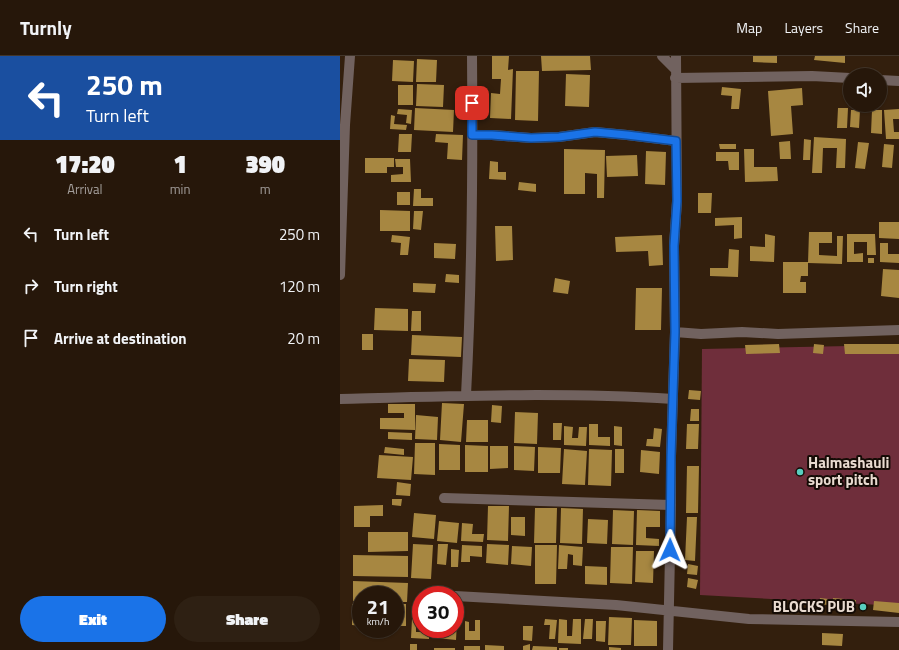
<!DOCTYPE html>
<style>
:root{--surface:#26170a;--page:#2e2013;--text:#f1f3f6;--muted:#a49f9c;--line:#42362b;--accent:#1a73e8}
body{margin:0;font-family:"Titillium Web",sans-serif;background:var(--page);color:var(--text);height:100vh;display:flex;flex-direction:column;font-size:15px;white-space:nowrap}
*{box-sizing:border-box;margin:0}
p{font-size:13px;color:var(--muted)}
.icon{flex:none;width:22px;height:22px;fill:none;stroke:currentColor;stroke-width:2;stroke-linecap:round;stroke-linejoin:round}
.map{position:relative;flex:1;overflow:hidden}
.panel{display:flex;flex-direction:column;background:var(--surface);width:340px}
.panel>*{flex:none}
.top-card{background:#1a4fa0;color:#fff;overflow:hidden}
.fabs{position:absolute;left:503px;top:12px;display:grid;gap:8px}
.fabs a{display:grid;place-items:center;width:44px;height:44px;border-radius:50%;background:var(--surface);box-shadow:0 1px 3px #0004,0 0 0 1px var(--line);font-size:20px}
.speed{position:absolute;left:12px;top:530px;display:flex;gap:8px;font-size:20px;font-weight:700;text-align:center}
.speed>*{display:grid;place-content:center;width:52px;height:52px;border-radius:50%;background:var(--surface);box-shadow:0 1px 3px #0004,0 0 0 1px var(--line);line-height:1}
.speed small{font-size:10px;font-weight:400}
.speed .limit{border:6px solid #d22;background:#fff;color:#111}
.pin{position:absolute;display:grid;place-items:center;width:34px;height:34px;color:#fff;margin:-17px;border-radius:8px;box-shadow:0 2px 6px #0006}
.me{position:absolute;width:44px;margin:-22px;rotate:1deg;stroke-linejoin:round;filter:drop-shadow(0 0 3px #0008)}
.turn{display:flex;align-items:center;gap:14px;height:84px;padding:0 20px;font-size:18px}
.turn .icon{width:52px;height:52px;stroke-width:2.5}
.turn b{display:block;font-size:28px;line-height:34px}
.eta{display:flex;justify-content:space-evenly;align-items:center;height:68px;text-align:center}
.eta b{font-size:24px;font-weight:800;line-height:28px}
.primary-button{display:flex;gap:8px;margin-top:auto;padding:8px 20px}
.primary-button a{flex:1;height:46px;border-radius:24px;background:var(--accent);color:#fff;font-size:16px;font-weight:800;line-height:46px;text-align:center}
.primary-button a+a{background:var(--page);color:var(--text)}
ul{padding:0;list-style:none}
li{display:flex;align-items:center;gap:12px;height:52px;padding:0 20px}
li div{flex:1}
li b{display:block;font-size:15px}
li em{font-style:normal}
header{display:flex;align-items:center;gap:24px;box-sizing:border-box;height:56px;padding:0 20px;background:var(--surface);border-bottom:1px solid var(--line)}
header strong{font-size:19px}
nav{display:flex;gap:22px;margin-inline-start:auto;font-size:14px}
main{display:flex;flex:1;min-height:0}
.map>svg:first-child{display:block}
.green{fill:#6f2e3b}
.building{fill:#a78741}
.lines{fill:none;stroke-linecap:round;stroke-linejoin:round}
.minor{stroke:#71625f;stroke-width:10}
.route-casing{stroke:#114b97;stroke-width:10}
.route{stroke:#1a73e8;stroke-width:7}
.poi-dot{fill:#58cebf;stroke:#140b05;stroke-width:1.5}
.labels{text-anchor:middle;stroke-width:4;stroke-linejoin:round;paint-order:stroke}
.poi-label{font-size:15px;font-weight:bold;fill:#e9dbd0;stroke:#140b05;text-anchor:start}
</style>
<header>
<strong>Turnly</strong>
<nav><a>Map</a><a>Layers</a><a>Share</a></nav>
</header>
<main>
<section class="panel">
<div class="top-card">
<div class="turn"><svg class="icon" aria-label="left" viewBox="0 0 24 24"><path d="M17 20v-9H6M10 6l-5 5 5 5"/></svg><div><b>250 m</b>Turn left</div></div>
</div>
<div class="eta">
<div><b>17:20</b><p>Arrival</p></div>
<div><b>1</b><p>min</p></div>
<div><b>390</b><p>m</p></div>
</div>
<ul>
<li><svg class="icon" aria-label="left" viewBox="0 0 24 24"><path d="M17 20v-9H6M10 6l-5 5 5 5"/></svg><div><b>Turn left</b></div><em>250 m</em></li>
<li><svg class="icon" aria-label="right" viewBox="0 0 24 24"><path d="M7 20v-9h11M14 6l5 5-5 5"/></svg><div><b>Turn right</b></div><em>120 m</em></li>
<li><svg class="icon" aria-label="arrive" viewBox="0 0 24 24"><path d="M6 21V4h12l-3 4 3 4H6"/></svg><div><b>Arrive at destination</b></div><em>20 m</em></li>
</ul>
<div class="primary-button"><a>Exit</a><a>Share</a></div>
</section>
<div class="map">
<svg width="559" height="594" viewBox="0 0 559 594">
<rect width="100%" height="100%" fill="#331f0d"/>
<path class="green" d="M559 289V550L360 539 362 293Z"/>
<path class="building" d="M152 0H169L168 14 173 13 171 63 150 62 151 37 160 38 161 23H152Z
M201 0H250L251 14 202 15Z
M413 0H437V7L413 6Z
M475 0H505V7L474 4Z
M77 3 97 4 96 26H76Z
M53 4 74 5 73 26 52 25Z
M176 15H199L198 65 175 64Z
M226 18 250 19 249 51 225 50Z
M77 28 104 29 103 51 76 50Z
M58 29H73V49H58Z
M382 31 401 33 399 53H391L392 40 381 39Z
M462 32 463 49 451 50 453 78 431 80 428 35Z
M75 52 114 54 113 76 74 74Z
M498 52H508L507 72H497Z
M58 53 72 54 71 68 66 67 67 59 57 58Z
M559 53V63H553L554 76H559V83H546L544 54Z
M511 54H520L519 72 510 71Z
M532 54H542V78L531 77Z
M51 59 55 60 54 68 67 69 66 74 50 73Z
M59 78H72L71 96H58Z
M96 78 123 79 122 104 107 103 108 87 95 86Z
M474 81 506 83 505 112H496L497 92H483L482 117H472Z
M464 83 471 84 470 104H463Z
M450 85 451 103H440L439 86Z
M518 86 529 87 525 113 515 112Z
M379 88H396V93H380Z
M544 88 554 89 552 112 542 111Z
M224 93 265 94 264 142H257V118L245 117V138H224Z
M404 93H414V111H437L438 125 405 126Z
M306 95 326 96 325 129 305 128Z
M376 96H399V114H389L388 105H376Z
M297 99 298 120 267 121 266 100Z
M25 102H54V111H47V117H25Z
M55 103H70L71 126H51V119L63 118V111H56Z
M150 105 158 106V116H166V124L149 123Z
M179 126 196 128V136L178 134Z
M74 133H81V142H93V150H73Z
M57 136H70V149H57Z
M358 137H372L371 157H358Z
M40 154 70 155V175H40Z
M74 155H83L81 174 73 173Z
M402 161V182L394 183V169L375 170V162Z
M539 166H559V183L539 182Z
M155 170H172L173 204 156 205Z
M469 176H492V187H479V199L497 200V180H503L502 208 468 207Z
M425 178 435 180 434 206 410 205V190L425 191Z
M507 178H535L536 199H527V186H514V198L523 197V206H507Z
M52 179 70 181 68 199H60L61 187 51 186Z
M322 179 323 209 309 210 308 195 276 196 275 181Z
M94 187 116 188 115 203 94 202Z
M540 187H548V198H559V207L540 206Z
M389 193 399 194 398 221 370 220V212H388Z
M528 202H534V207H528Z
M443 206H468V220H461L460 226H466V237H443Z
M543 213 559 214V242L541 240Z
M106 218 119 219V227L105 226Z
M215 222 230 225 228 238 213 236Z
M73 227 96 228 95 237 73 236Z
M296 232H322L321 274H295Z
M35 252 68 253V275L34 274Z
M72 255H81V275H71Z
M22 278H33V294H22Z
M72 279 122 281 121 301 71 299Z
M439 288 440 297 406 298 405 289Z
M474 288 484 289 483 298 473 297Z
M504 288H559V298H505Z
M69 303 105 304 104 326 68 325Z
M349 334 361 335 360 344 348 343Z
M102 347 124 348 121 386 100 384Z
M48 348H75V374L40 373V362H64V357H48Z
M152 349 162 350 161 367 151 366Z
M351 353H359V365H350Z
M175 356 198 357 197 388 174 387Z
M76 359 98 361 97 384 75 383Z
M127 364H148V386H126Z
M213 367H222L221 384H213Z
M249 368H258V381H270V390L249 389Z
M347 368H359L358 393H346Z
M224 370 233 371 232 382H238L239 371H247L246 390 224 389Z
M274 370 282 371V390L274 389Z
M314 372 322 373 320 391 306 390 307 383H313Z
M48 376 72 377V384L48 383Z
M75 387H95V419L74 418Z
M99 388 120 389V414H99Z
M125 389 148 390V416H125Z
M150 390H168V412L150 413Z
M174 390 195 391 194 415 174 414Z
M45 391 64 393V399L44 397Z
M198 391 221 392 220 417H198Z
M224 393 247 395 245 429 222 428Z
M249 393 272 394 271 430 248 429Z
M275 393H284V417H275Z
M301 394 320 396 319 418 300 416Z
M39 399 73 401 71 424 37 422Z
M347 410H359L358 457H346Z
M57 426 71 428 70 440 56 439Z
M52 443H62L61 450 52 449Z
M43 449V460H30V471H14V450Z
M148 450H169L168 485 147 484Z
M195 452H217L216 487H194Z
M221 452 243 453 242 488 220 487Z
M273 454 294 455 293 489 272 488Z
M297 454 320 455V471H306V482L319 483V490L296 489Z
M74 457 96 459 94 483 72 481Z
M171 461H185V480L171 479Z
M347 461H357L355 505 345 504Z
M248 463 268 464 267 488 247 487Z
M99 465 119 467 117 487 97 485Z
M122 467 133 468 132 478H144L143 486 121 485Z
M28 476H68V495L28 496Z
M73 488 93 489 91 523 71 522Z
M98 488H108L106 509 97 508Z
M147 488 169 489 168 509 146 507Z
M122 489 142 490V501L130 500V506H121Z
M195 489H217L216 528H195Z
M219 489 243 491 242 510 233 509V499L228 498 227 513H218Z
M172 490 192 491 191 510 171 508Z
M271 491H293L292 528 270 527Z
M111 493 119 494 118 511H111Z
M296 495H314L313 527 295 526Z
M13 499 68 500V521L13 520Z
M348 508 358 510 357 519 347 518Z
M245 510 267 511V529L245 528Z
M348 522 358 524 356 533 347 531Z
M13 525 68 527 67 546H55V539H21V545H13Z
M480 542 489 543 488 549 479 548Z
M493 542 516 544V550L503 548 502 553 492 552Z
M534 545 559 547V557L533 554Z
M12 548H21V570L12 569Z
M55 548H66V570H55Z
M269 561 292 562 291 589H268Z
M72 563H76V576H87V573H89V583L71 582Z
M205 563 217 564 215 583H209L210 569H204Z
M219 563 227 564V580H232L233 563H241V588L218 587Z
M245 563H253L252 583H243Z
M135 564H140V584H125V565L129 566V575H135Z
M294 564 317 565V590H294Z
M256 565H266L265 586 256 585Z
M115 566H117L116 584 97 582V573H103V577H108V573H115Z
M183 570H193L192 585 183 584Z
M482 577 503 578 502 590 482 589Z
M70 588H77V594H70Z
M190 588V594H183V590Z
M145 589 164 590V594H145Z
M124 590H140V594H124Z
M193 590 217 591V594H192Z
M269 591 281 592V594H269Z
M94 592H115V594H94Z
M219 592H228V594H219Z"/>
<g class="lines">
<path class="minor" d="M322 0 335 13
M335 22 472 20 510 22
M540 24 559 25
M133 79H152L191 82 219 81 255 76 287 79 336 85
M0 219 5 69 10 0
M335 276 361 278 402 276 438 278 559 274
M126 339C132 226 133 113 132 0
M0 343C111 340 222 336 333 343
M104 442 331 449
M86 539H93
M115 540 276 549 409 563 559 566
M328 594 331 449V400L335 276 334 190 337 145 336 0"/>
</g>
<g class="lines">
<g class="route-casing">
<path id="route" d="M132 47V79H152L191 82 219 81 255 76 287 79 336 85 337 145 334 190 335 276 331 400 330 494"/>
</g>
<use href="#route" class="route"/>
</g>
<g class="poi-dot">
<circle cx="460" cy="416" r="4"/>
<circle cx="523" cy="551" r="4"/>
</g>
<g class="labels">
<g class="poi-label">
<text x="468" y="412">Halmashauli<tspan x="468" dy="17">sport pitch</tspan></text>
<text x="515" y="556" text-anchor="end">BLOCKS PUB</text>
</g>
</g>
</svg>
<div class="fabs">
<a><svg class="icon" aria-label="sound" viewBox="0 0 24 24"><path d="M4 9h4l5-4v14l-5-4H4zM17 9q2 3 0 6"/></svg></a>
</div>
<div class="speed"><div>21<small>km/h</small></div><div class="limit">30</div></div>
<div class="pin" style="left:132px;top:47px;background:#d93025"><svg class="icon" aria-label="arrive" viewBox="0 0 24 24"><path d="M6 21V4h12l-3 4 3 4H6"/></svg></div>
<svg class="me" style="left:330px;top:494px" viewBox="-20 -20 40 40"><path d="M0-17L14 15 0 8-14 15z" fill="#1a73e8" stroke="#fff" stroke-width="4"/></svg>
</div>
</main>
